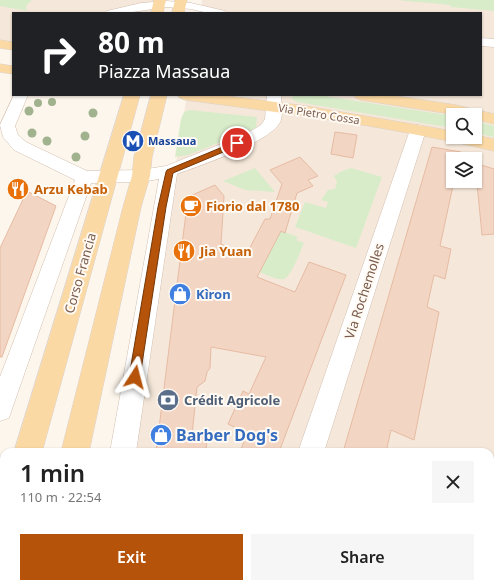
<!DOCTYPE html>
<meta charset="utf-8">
<style>
:root{--surface:#fff;--page:#f6f6f6;--text:#222;--muted:#767676;--accent:#b45309}
body{margin:0;font-family:"Noto Sans",sans-serif;background:var(--page);color:var(--text);height:100vh;display:flex;flex-direction:column;font-size:15px;white-space:nowrap}
*{box-sizing:border-box;margin:0}
p{font-size:13px;color:var(--muted)}
.icon{flex:none;width:22px;height:22px;fill:none;stroke:currentColor;stroke-width:2;stroke-linecap:round;stroke-linejoin:round}
.map{position:relative;flex:1;overflow:hidden}
.drawer{position:absolute;left:0px;top:448px;width:494px;height:140px;display:flex;flex-direction:column;background:var(--surface);border-radius:12px 12px 0 0;box-shadow:0 1px 3px #0004}
.drawer>*{flex:none}
.banner{position:absolute;left:12px;top:12px;width:470px;height:84px;border-radius:0px;box-shadow:0 1px 3px #0004;background:#202124;color:#fff;overflow:hidden}
.tools{position:absolute;left:446px;top:108px;display:grid;gap:8px}
.tools a{display:grid;place-items:center;width:36px;height:36px;border-radius:0px;background:var(--surface);box-shadow:0 1px 3px #0004;font-size:20px}
.pin{position:absolute;display:grid;place-items:center;width:34px;height:34px;color:#fff;margin:-17px;border:2px solid #fff;border-radius:50%;box-shadow:0 1px 4px #0007}
.me{position:absolute;width:44px;margin:-22px;rotate:9deg;stroke-linejoin:round;filter:drop-shadow(0 0 3px #0008)}
.turn{display:flex;align-items:center;gap:14px;height:84px;padding:0 20px;font-size:18px}
.turn .icon{width:52px;height:52px;stroke-width:2.5}
.turn b{display:block;font-size:28px;line-height:34px}
.round{display:grid;place-items:center;flex:none;width:42px;height:42px;border-radius:0px;background:var(--page)}
.overview{display:flex;align-items:center;justify-content:space-between;height:68px;padding:0 20px}
h1{font-size:24px;font-weight:600;line-height:30px}
.cta{display:flex;gap:8px;margin-top:auto;padding:8px 20px}
.cta a{flex:1;height:46px;border-radius:0px;background:var(--accent);color:#fff;font-size:16px;font-weight:600;line-height:46px;text-align:center}
.cta a+a{background:var(--page);color:var(--text)}
.map>svg:first-child{display:block}
.residential{fill:#f5e8da;fill-rule:evenodd}
.green{fill:#d8ecc9}
.building{fill:#f3d5c3;stroke:#e6bba3}
.lines{fill:none;stroke-linecap:round;stroke-linejoin:round}
.minor-casing{stroke:#d1beb0;stroke-width:1}
.major-casing{stroke:#dad1cd;stroke-width:1}
.minor{fill:#fff;fill-rule:evenodd}
.major{fill:#fbd9a5;fill-rule:evenodd}
.tree{fill:#a0b28e}
.route{fill:#b45309;stroke:#753606}
.labels{text-anchor:middle;stroke-width:4;stroke-linejoin:round;paint-order:stroke}
.far-street-label{font-size:11px;fill:#7a5c4d;stroke:#fffaf3}
.far-transit-label{font-size:11px;font-weight:bold;fill:#164399;stroke:#fffaf3;text-anchor:start}
.food-label{font-size:13px;font-weight:bold;fill:#c56008;stroke:#fffaf3;text-anchor:start}
.street-label{font-size:13px;fill:#7a5c4d;stroke:#fffaf3}
.shop-label{font-size:13px;font-weight:bold;fill:#366cbe;stroke:#fffaf3;text-anchor:start}
.service-label{font-size:13px;font-weight:bold;fill:#4e5e75;stroke:#fffaf3;text-anchor:start}
.near-shop-label{font-size:16px;font-weight:bold;fill:#366cbe;stroke:#fffaf3;text-anchor:start}
</style>
<div class="map">
<svg width="494" height="588" viewBox="0 0 494 588">
<rect width="100%" height="100%" fill="#fdf6ec"/>
<path class="residential" d="M0 0H159L155 13H13V46L0 44Z
M202 0H494V588H107V584H490V452H129L187 95H481V13H200ZM453 115H475V137H453ZM453 159H475V181H453Z"/>
<path class="green" d="M0 0H32L26 6V9L28 11 0 6Z
M396 0H494V11L451 7 450 5Z
M293 95H318L453 116V128L297 102 292 99Z
M190 110 257 117 256 128 188 155 175 157 181 119 184 112Z
M475 121 494 126V137L475 133Z
M255 168 275 192 245 190 223 181Z
M351 168 382 177 356 248 295 227 305 202 326 208 328 202 321 200 328 190 335 189 337 182 334 176 340 172Z
M281 231 298 237 296 240 304 243C301 250 291 277 284 279 277 281 266 274 259 272Z"/>
<path class="building" d="M335 132 357 135 353 158 331 154Z
M432 147 461 152 459 159H453L454 181 440 246 451 249 445 279 434 275 427 307 439 312 414 440 391 430 386 452H343Z
M300 157 318 176 308 180 313 186 297 193 285 233 281 231 257 277 295 292 309 262 346 275 279 452H240L247 433 228 424 243 391 249 394 266 357 211 347 210 368 207 372 205 381 197 387 192 435H207L206 452H156L188 197 215 185 224 196 221 244 246 255 265 219H270L282 184 270 170Z
M475 163 494 169V234L482 235Z
M27 191 56 206 2 357H0V248Z"/>
<g class="lines">
<g class="minor-casing">
<path id="minor" d="M166 1 191 3 225 11 227 13H208L191 9 166 7 126 13H105L107 11 141 3Z
M481 38 494 39V47L481 46Z
M14 95H28L15 126 18 135 26 142 87 171 141 170 166 166 246 134 261 125 265 119 267 95H281C281 102 283 112 281 120 275 141 198 166 177 174L136 452H110L159 179 141 182 91 183 12 409 9 418 0 421V377L75 180 14 150 3 137 0 125Z
M418 125 423 126 426 130 324 452H298L410 130 413 126Z
M86 584H116V588H86Z
M252 584H282L281 588H251Z"/>
</g>
<g class="major-casing">
<path id="major" d="M154 0H166L163 13H151Z
M175 0H187L184 13H172Z
M0 40 13 42V50L0 48Z
M0 64 13 66V74L0 72Z
M124 95H140L42 452H14Z
M151 95H167L152 157 150 176 141 207 89 452H61L123 207 132 176 134 157Z
M177 95H220L306 106 453 131V137H475V135L494 139V151C393 127 288 113 185 100L180 98Z
M353 95H390L456 105 494 114V124L475 119V115H457L361 100 356 98Z
M4 523V566L0 568V524Z
M28 584H60L59 588H27Z"/>
</g>
<use href="#minor" class="minor"/>
<use href="#major" class="major"/>
</g>
<g class="tree">
<circle cx="52" cy="102" r="4"/>
<circle cx="38" cy="103" r="4"/>
<circle cx="29" cy="111" r="4.5"/>
<circle cx="93" cy="113" r="4.5"/>
<circle cx="32" cy="133" r="4.5"/>
<circle cx="85" cy="136" r="4.5"/>
<circle cx="47" cy="141" r="4.5"/>
<circle cx="76" cy="157" r="4.5"/>
</g>
<path class="route" d="M237 141 240 142V145L173 173 166 207 140 377 138 381 135 382 131 381 129 377 158 207 166 172 167 170Z"/>
<defs>
<g id="metro-disc" transform="scale(1.15)"><circle r="9.5" fill="#1a4fb4" stroke="#fffaf3"/><path d="M-5.5 5V-5H-3L0 0L3-5H5.5V5H3V-.5L0 4L-3-.5V5Z" fill="#fff"/></g>
<g id="restaurant-disc" transform="scale(1.15)"><circle r="9.5" fill="#e8710a" stroke="#fffaf3"/><path d="M-5-6h1v4h1v-4h1v4h1v-4h1v5L-1.5 .5V6h-2V.5L-5-1ZM5-6V6H3V1.5H1.5Q1.5-4 5-6Z" fill="#fff"/></g>
<g id="cafe-disc" transform="scale(1.15)"><circle r="9.5" fill="#e8710a" stroke="#fffaf3"/><path d="M-5.5-4.5H6V0H3Q3 3.5 0 3.5H-2.5Q-5.5 3.5-5.5 0ZM3-3.2v2h1.7v-2ZM-6 4.5H4V6H-6Z" fill="#fff"/></g>
<g id="shop-disc" transform="scale(1.15)"><circle r="9.5" fill="#3f7fe0" stroke="#fffaf3"/><path d="M-5-2.5h2.3a2.7 3.5 0 0 1 5.4 0H5L5.5 6h-11ZM-1.5-2.5h3a1.5 2.3 0 0 0-3 0Z" fill="#fff"/></g>
<g id="bank-disc" transform="scale(1.15)"><circle r="9.5" fill="#5c6f8a" stroke="#fffaf3"/><path d="M-6-4H6V4H-6ZM0-2.3a2.3 2.3 0 1 0 0 4.6a2.3 2.3 0 1 0 0-4.6Z" fill="#fff"/></g>
</defs>
<g fill-rule="evenodd">
<use href="#metro-disc" x="133" y="141"/>
<use href="#restaurant-disc" x="18" y="189"/>
<use href="#cafe-disc" x="191" y="206"/>
<use href="#restaurant-disc" x="184" y="251"/>
<use href="#shop-disc" x="180" y="294"/>
<use href="#bank-disc" x="168" y="400"/>
<use href="#shop-disc" x="161" y="435"/>
</g>
<g class="labels">
<g class="far-street-label">
<text transform="translate(319 114) rotate(9)" y="4">Via Pietro Cossa</text>
</g>
<g class="far-transit-label">
<text x="148" y="145">Massaua</text>
</g>
<g class="food-label">
<text x="34" y="194">Arzu Kebab</text>
<text x="206" y="211">Fiorio dal 1780</text>
<text x="200" y="256">Jia Yuan</text>
</g>
<g class="street-label">
<text transform="translate(80 273) rotate(-74)" y="5">Corso Francia</text>
<text transform="translate(364 291) rotate(-72)" y="5">Via Rochemolles</text>
</g>
<g class="shop-label">
<text x="196" y="299">Kìron</text>
</g>
<g class="service-label">
<text x="184" y="405">Crédit Agricole</text>
</g>
<g class="near-shop-label">
<text x="176" y="441">Barber Dog's</text>
</g>
</g>
</svg>
<div class="tools">
<a><svg class="icon" aria-label="search" viewBox="0 0 24 24"><circle cx="10" cy="10" r="6"/><path d="M15 15l6 6"/></svg></a>
<a><svg class="icon" aria-label="layers" viewBox="0 0 24 24"><path d="M12 4l9 5-9 5-9-5zM3 14l9 5 9-5"/></svg></a>
</div>
<div class="pin" style="left:237px;top:143px;background:#d93025"><svg class="icon" aria-label="arrive" viewBox="0 0 24 24"><path d="M6 21V4h12l-3 4 3 4H6"/></svg></div>
<svg class="me" style="left:135px;top:377px" viewBox="-20 -20 40 40"><path d="M0-17L14 15 0 8-14 15z" fill="#b45309" stroke="#fff" stroke-width="4"/></svg>
<div class="banner">
<div class="turn"><svg class="icon" aria-label="right" viewBox="0 0 24 24"><path d="M7 20v-9h11M14 6l5 5-5 5"/></svg><div><b>80 m</b>Piazza Massaua</div></div>
</div>
<section class="drawer">
<div class="overview"><div><h1>1 min</h1><p>110 m · 22:54</p></div><a class="round"><svg class="icon" aria-label="close" viewBox="0 0 24 24"><path d="M6 6l12 12M18 6L6 18"/></svg></a></div>
<div class="cta"><a>Exit</a><a>Share</a></div>
</section>
</div>
